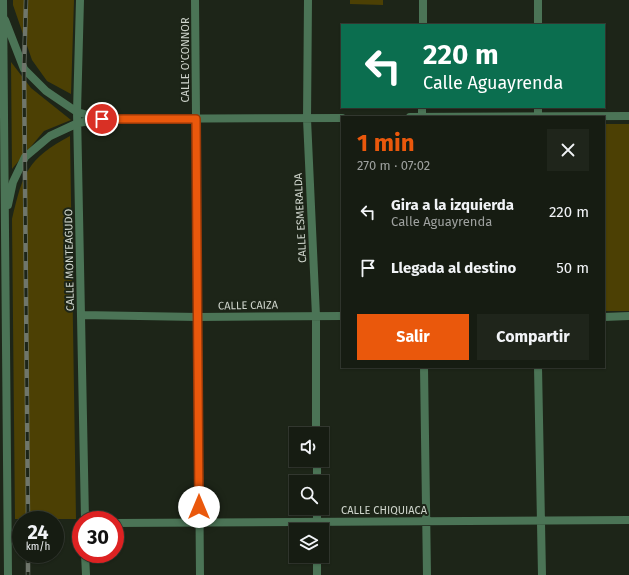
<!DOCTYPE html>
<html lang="es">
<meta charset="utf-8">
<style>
:root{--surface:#161c12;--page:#1f251b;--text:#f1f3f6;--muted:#9ea19f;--line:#353a32;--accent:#ea580c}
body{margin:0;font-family:"Fira Sans",sans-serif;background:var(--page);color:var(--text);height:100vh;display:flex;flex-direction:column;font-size:15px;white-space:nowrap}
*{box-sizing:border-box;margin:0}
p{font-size:13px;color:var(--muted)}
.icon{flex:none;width:22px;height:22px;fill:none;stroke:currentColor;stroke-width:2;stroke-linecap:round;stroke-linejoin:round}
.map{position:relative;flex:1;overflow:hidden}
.details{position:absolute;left:341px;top:116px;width:264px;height:252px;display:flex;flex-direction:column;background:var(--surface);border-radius:0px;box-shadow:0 1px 3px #0004,0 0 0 1px var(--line)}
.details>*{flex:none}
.guide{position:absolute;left:341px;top:24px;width:264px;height:84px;border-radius:0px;box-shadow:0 1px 3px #0004,0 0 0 1px var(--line);background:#0b6e4f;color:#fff;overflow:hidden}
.fabs{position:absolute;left:289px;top:427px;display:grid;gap:8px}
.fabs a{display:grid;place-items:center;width:40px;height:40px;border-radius:0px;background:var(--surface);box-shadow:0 1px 3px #0004,0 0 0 1px var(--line);font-size:20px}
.speed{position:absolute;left:12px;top:511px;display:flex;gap:8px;font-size:20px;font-weight:700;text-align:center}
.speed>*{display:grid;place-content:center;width:52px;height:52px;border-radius:50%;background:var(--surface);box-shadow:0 1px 3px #0004,0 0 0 1px var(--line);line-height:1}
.speed small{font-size:10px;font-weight:400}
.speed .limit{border:6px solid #d22;background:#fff;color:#111}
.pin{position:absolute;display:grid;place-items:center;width:34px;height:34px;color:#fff;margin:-17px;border:2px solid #fff;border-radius:50%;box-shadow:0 1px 4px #0007}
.me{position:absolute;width:44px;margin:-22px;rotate:0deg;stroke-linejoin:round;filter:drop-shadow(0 0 3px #0008)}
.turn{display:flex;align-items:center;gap:14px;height:84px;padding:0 16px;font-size:18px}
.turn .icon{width:52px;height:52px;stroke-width:2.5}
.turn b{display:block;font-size:28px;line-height:34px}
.round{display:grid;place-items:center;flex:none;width:42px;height:42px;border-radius:0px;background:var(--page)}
.headline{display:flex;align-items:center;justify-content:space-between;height:68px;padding:0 16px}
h1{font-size:24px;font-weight:700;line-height:30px;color:var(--accent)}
.action{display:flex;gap:8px;margin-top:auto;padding:8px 16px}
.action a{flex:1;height:46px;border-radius:0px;background:var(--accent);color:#fff;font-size:16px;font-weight:700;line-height:46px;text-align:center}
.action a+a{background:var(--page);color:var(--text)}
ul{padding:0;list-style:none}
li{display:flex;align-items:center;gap:12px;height:56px;padding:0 16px}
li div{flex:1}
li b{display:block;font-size:15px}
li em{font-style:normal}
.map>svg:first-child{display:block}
.green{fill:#4c4004}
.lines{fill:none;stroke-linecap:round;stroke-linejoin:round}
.street{stroke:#4b7456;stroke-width:8}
.rail-casing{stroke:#6f766b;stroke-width:4.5}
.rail{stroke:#1d2518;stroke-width:3;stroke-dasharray:9;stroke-linecap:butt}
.route-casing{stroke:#983908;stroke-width:10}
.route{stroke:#ea580c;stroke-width:7}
.labels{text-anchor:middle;stroke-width:4;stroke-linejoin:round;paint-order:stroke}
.street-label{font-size:11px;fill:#cfd5cc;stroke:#1d2518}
</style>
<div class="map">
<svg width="629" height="575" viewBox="0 0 629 575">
<rect width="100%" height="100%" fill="#1d2518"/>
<path class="green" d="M13 0H74L71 94 47 81 32 60 13 5Z
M350 0H383V5L350 4Z
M11 62 31 88 71 120 44 131 12 169Z
M604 124H629V311H604Z
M70 136 76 519H15L12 219C23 173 27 159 70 136Z"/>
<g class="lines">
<path class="street" d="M3 0 8 575
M80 0 77 112 85 520
M195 0 200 575
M308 0 307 119 316 316V434
M5 20 24 69 46 91 77 112 99 118
M423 25V0
M538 25V0
M538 116V107
M410 117 629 116
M422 117V107
M8 205 13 182 25 157 50 136 78 123 102 119 342 118
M81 315 198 317 342 316
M604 317 629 316
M424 367 427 575
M538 367 542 575
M317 460V482
M317 508V530
M115 523 629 520
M85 554 86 575
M317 556V575"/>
<g class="rail-casing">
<path id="rail" d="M26 0 24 69 28 520
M28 554V575"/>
</g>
<use href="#rail" class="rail"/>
</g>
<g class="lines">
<g class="route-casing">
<path id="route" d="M102 119H196L199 507"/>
</g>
<use href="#route" class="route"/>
</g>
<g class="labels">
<g class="street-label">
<text transform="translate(185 60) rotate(-90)" y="4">CALLE O'CONNOR</text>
<text transform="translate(300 218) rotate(-93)" y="4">CALLE ESMERALDA</text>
<text transform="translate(69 260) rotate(-91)" y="4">CALLE MONTEAGUDO</text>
<text transform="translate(248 305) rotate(-1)" y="4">CALLE CAIZA</text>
<text x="384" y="514">CALLE CHIQUIACA</text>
</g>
</g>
</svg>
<div class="fabs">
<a><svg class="icon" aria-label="sound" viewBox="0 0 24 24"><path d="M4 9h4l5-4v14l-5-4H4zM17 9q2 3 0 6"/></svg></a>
<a><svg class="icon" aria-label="search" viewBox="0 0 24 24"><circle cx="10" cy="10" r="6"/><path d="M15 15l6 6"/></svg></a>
<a><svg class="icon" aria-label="layers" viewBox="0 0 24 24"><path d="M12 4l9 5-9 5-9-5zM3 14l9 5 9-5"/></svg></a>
</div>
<div class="speed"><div>24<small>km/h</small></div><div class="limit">30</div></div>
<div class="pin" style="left:102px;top:119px;background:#d93025"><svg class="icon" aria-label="arrive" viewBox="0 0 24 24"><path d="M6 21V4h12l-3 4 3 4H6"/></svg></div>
<svg class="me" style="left:199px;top:507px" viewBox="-20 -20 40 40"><circle r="19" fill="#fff"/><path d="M0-13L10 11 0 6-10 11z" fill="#ea580c"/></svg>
<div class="guide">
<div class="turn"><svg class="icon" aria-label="left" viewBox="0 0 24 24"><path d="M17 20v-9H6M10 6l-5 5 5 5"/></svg><div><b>220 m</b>Calle Aguayrenda</div></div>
</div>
<section class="details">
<div class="headline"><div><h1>1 min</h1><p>270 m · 07:02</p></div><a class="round"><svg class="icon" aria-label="close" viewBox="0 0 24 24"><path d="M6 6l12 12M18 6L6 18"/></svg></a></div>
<ul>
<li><svg class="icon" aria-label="left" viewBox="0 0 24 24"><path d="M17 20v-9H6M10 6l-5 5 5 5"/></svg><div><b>Gira a la izquierda</b><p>Calle Aguayrenda</p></div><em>220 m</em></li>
<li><svg class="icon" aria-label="arrive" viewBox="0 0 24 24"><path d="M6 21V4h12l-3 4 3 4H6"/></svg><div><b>Llegada al destino</b></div><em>50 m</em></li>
</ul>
<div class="action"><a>Salir</a><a>Compartir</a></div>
</section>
</div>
